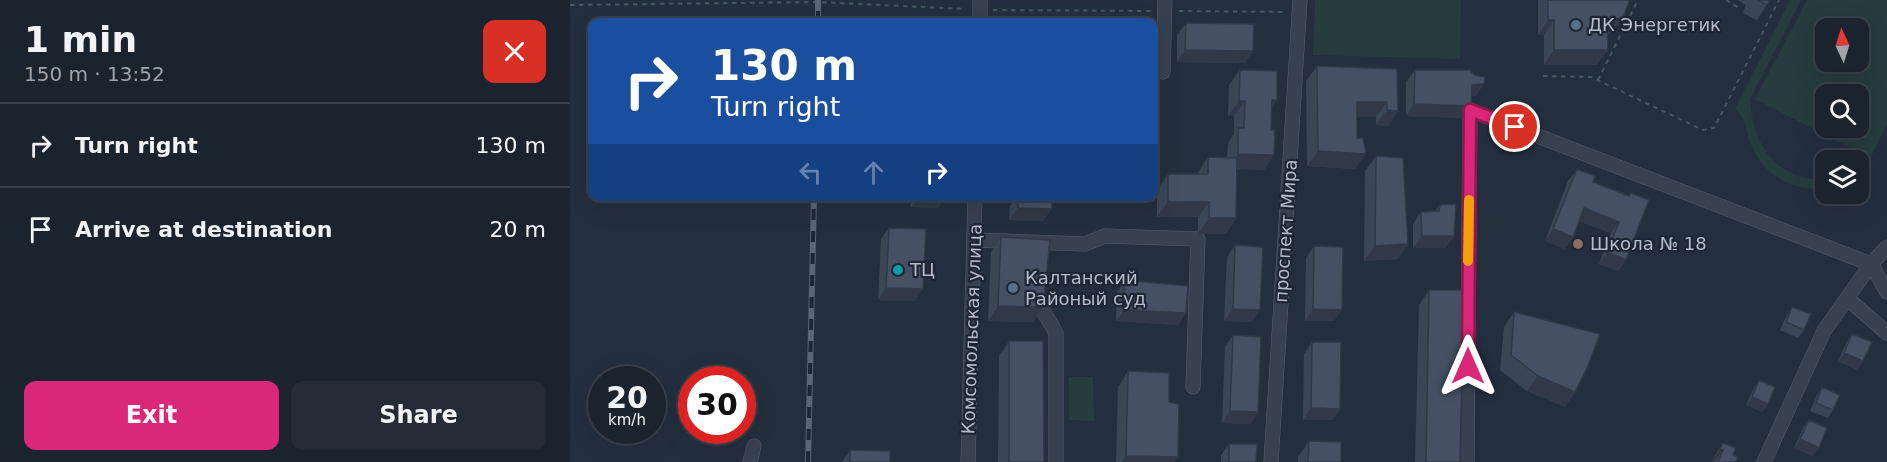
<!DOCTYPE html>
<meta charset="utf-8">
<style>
:root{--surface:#1b232e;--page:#242b36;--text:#f1f3f6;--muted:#a0a4aa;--line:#39404a;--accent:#db2777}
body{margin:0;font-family:"DejaVu Sans",sans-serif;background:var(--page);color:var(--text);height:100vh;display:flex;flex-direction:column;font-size:22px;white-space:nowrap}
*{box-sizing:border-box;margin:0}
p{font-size:20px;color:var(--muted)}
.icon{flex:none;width:33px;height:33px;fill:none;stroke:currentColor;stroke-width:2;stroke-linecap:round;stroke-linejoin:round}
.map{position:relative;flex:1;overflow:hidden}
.panel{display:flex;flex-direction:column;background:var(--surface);width:570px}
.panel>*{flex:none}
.hud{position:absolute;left:18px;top:18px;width:570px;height:183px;border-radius:12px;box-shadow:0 6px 24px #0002,0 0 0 2px var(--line);background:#1a4fa0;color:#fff;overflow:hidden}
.needle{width:39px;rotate:356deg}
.tools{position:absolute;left:1245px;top:18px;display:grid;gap:12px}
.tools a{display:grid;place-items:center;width:54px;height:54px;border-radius:12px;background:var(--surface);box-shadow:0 6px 24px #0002,0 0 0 2px var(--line);font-size:30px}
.speed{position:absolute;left:18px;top:366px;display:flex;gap:12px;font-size:30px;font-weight:700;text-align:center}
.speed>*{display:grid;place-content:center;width:78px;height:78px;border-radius:50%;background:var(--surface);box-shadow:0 6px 24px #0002,0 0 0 2px var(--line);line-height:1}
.speed small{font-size:15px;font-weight:400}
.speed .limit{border:9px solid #d22;background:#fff;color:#111}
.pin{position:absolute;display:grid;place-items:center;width:51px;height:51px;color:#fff;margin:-26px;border:3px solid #fff;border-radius:50%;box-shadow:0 2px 6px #0007}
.me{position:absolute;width:66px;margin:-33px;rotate:0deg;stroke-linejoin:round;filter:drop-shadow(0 0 4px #0008)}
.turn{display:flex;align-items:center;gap:21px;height:126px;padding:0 24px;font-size:27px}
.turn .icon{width:78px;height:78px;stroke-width:2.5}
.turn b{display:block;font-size:42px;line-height:51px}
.lanes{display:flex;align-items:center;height:57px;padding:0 24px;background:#0003;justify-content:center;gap:30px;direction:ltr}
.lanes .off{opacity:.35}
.round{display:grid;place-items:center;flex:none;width:63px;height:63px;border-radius:12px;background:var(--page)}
.head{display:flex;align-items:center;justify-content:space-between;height:102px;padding:0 24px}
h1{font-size:36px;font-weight:700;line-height:45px}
.cta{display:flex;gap:12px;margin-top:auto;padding:12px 24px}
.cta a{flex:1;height:69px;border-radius:12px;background:var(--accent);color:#fff;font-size:24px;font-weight:700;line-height:69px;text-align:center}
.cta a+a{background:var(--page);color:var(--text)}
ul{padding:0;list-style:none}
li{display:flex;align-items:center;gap:18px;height:84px;padding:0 24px;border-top:2px solid var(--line)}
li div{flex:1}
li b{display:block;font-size:22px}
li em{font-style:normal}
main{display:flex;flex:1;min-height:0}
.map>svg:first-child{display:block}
.green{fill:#263c3f;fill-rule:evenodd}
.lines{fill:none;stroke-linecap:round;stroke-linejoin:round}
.minor-casing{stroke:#565f6c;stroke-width:15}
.path{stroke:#44595c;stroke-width:2;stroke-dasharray:4.5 4.5;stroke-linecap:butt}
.minor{stroke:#38414e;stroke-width:14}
.rail-casing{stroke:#5a6575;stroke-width:6}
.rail{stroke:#1d2633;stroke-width:4;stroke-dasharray:11;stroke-linecap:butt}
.wall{fill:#3b4654}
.shaded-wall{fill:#303945}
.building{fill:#455162;stroke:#303945;stroke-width:1.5}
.route-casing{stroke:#8e194d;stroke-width:15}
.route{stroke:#db2777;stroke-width:10}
.slow{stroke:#f59e0b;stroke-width:10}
.service-dot{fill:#5c6f8a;stroke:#1d2633;stroke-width:2}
.education-dot{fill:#8d6e63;stroke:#1d2633;stroke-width:2}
.culture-dot{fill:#0f9aa8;stroke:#1d2633;stroke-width:2}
.labels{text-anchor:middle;stroke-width:4.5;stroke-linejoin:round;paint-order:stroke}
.poi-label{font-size:18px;fill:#b4bcc9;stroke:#1d2633;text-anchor:start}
.street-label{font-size:18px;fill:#b4bcc9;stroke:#1d2633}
</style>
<main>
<section class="panel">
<div class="head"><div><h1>1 min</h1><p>150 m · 13:52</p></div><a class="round" style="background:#d93025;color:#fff"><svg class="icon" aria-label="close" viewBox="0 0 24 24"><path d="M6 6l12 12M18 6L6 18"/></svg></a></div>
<ul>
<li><svg class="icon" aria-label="right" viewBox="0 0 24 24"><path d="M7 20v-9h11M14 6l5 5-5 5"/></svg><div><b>Turn right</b></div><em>130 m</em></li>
<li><svg class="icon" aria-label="arrive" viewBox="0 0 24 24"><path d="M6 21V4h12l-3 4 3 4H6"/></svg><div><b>Arrive at destination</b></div><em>20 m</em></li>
</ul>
<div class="cta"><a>Exit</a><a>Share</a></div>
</section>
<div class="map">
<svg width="1317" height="462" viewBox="0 0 1317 462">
<rect width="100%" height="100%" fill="#242f3e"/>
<path class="green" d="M745 0H891L890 59 743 55Z
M1220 0H1231L1180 99C1183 145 1205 180 1255 180V189C1223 192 1191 174 1180 142 1176 131 1175 116 1165 109Z
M1237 0H1317V125L1300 158 1185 99ZM1256 28H1288V62H1256ZM1256 94H1288V128H1256Z
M499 377H523L524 421 499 420Z"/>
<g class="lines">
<g class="minor-casing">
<path id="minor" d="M410 22V0
M593 72 595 0
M404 240 515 244 535 236 628 239 623 387
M464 295 486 333V462
M1278 299 1317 333
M180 462 184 446
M398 462 405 196
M701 462 730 0
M897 462 900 110 1301 264 1317 292
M1194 462 1254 331 1301 264 1317 247"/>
</g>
<path class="path" d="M1156 0 1169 8
M0 5 248 2 396 9
M423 10 582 11
M609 11 717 12
M973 76 1021 77 1133 130 1144 128 1209 0
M1028 80 1068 0"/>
<use href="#minor" class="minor"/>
<g class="rail-casing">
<path id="rail" d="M248 22V0
M238 462 244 196"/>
</g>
<use href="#rail" class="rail"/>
</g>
<path class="wall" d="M968 0H1058L1042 33 1037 34 1027 65H974V35H968Z
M1167 0H1200L1187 20 1173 13 1176 5Z
M616 23 675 63 607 62V35Z
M747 66 827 69 828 111 818 126 806 125V117H787L785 169 737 166 736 81Z
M670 70 707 100 702 107 701 130 704 155 694 170 667 169 666 218 656 234H628V217H587V190L598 174H628V173L638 157 657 158 658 143 664 134V116H658L659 85Z
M845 70 906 96H902L901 106 893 118 836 116V82Z
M806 156 838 244 828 259 794 261 795 171Z
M1007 169 1023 182 1059 195 1061 193 1056 260 1048 271 1029 264 1041 233 1009 221 1003 237 995 249 975 241 998 181Z
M341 196H376L368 208 341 207Z
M446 196H482L473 221 439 220 440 206Z
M870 205 876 248H843V224L851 212 865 211Z
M319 228 345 301 308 300 311 239Z
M431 237 473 307 463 322 418 321 421 252Z
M665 245 682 322 654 321 657 257Z
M744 246 764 321H735L736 258Z
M555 280 616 313 608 325 546 321 547 292Z
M859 290 890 462H845L849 305Z
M1222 307 1234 330 1228 338 1210 330 1217 315Z
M944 312 1005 392 995 407 957 391 930 370 934 327Z
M1282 334 1293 361 1287 370 1268 361 1277 342Z
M663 335 688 412 680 424 652 423 655 347Z
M439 341 474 462H428L429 356Z
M742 342 770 409 762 420H733L734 354Z
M558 371 599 402 605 462H546L548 387Z
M1189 380 1198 404 1192 412 1176 405 1184 388Z
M1252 387 1263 410 1258 418 1240 411 1247 395Z
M1239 420 1243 456 1224 448 1233 428Z
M739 441 771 462H728V457Z
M1153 443 1163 455 1166 462H1144L1142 461 1145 455Z
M659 444 686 462H651V455Z
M280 450 320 462H272Z"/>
<path class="shaded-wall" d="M1053 18 1042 33 1027 35 1037 20Z
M978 20H984L974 35H968Z
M615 50 683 51 675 63 607 62Z
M984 50H1038L1027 65H974Z
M914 84 906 96 894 97 902 85Z
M702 100H707L696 115Z
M669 101H675L664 116H658Z
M787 102H817L806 117H777Z
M844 104 901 106 893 118 836 116Z
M817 110 828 111 818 126 806 125Z
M748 151 796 154 785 169 737 166Z
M668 154 704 155 694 170 657 169Z
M349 196H376L368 208 341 207Z
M598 202H639L628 217H587Z
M448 208 482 209 473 221 439 220Z
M1014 208 1049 222 1041 233 1006 220Z
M639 218H666L656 234H628Z
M983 229 1003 237 995 249 975 241Z
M852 236H884L876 248H843Z
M838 244 828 259 794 261 805 246Z
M1037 252 1056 260 1048 271 1029 264Z
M316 288 353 289 345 301 308 300Z
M428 306 473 307 463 322 418 321Z
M663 309 690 310 682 322 654 321Z
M743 309 772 310 764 321H735Z
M554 310 616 313 608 325 546 321Z
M1274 353 1293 361 1287 370 1268 361Z
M968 376 1005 392 995 407 957 391Z
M1182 397 1198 404 1192 412 1176 405Z
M741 408 770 409 762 420H733Z
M660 411 688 412 680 424 652 423Z
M1230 439 1249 448 1243 456 1224 448Z
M1150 449 1153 450 1144 462 1142 461Z
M556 456 608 457 605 462H552Z"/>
<path class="building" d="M978 0H1058L1059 2 1053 18 1037 20 1038 50H984V20H978Z
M1188 0H1200L1197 5Z
M354 17H364V22H353Z
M517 19H582V22H517Z
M616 23 684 24 683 51 615 50Z
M747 66 827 69 828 111 817 110V102H787V138H793L796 154 748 151Z
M670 70 707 71V100H702L701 130H705L704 155 668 154V128H674L675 101H669Z
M845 70H900L904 75 915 77 914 84 902 85 901 106 844 104Z
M806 156 833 158 838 244 805 246Z
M638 157 667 158 666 218H639V202H598V174H638Z
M1007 169 1025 176 1023 182 1059 196 1061 193 1079 200 1056 260 1037 252 1049 222 1014 208 1003 237 983 229Z
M448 196H482V209L448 208Z
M886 204 884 236H852L851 212 869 211 870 205Z
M319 228 356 229 353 289 316 288Z
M431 237 480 240 473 307 428 306Z
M665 245 693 247 690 310 663 309Z
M744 246 773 247 772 310 743 309Z
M555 280 618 286 616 313 554 310Z
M859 290H894L890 462H856Z
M1222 307 1241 314 1234 330 1216 322Z
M944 312 1030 334 1017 368 1005 392 968 376 941 355Z
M1282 334 1302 342 1293 361 1274 353Z
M663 335 691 337 688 412 660 411Z
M439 341H473L474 462H439Z
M742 342H771L770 409 741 408Z
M558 371 599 373V402L609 404 608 457 556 456Z
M1189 380 1205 387 1198 404 1182 397Z
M1252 387 1270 395 1263 410 1246 403Z
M1239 420 1257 428 1249 448 1230 439Z
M739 441 771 442V462H738Z
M1153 443 1166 448 1163 455 1168 457 1166 462H1148L1153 450 1150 449Z
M659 444H687L686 462H659Z
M280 450 320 451V462H280Z"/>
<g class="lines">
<g class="route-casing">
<path id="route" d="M898 366 900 110 945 127"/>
</g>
<use href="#route" class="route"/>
<path class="slow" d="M898 261 899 200"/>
</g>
<g class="service-dot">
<circle cx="1006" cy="25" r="6"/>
<circle cx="443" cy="288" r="6"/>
</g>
<circle class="education-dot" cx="1008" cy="244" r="6"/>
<circle class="culture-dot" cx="328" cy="270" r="6"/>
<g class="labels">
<g class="poi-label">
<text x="1018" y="31">ДК Энергетик</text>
<text x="1020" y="250">Школа № 18</text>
<text x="340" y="276">ТЦ</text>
<text x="455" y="284">Калтанский<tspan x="455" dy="21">Районый суд</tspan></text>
</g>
<g class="street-label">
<text transform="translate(716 231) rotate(-86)" y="6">проспект Мира</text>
<text transform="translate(402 329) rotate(-88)" y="6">Комсомольская улица</text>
</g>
</g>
</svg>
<div class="tools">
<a><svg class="needle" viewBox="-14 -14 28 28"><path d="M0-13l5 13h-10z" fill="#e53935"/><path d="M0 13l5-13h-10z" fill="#a0a4aa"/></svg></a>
<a><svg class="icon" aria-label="search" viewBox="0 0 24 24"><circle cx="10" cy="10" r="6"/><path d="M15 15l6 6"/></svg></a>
<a><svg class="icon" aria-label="layers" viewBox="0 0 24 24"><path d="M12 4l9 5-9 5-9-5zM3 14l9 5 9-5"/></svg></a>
</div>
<div class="speed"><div>20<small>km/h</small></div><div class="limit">30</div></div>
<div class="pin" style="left:945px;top:127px;background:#d93025"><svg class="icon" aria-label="arrive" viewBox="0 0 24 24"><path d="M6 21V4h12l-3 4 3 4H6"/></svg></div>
<svg class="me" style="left:898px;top:366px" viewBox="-20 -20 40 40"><path d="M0-17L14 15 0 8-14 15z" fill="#db2777" stroke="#fff" stroke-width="4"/></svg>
<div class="hud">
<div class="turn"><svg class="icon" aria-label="right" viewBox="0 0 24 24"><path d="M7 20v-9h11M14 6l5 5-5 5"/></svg><div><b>130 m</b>Turn right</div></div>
<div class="lanes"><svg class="icon off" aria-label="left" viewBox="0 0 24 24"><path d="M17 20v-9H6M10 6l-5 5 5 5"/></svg><svg class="icon off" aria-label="ahead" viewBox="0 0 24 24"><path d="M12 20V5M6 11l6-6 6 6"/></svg><svg class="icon" aria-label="right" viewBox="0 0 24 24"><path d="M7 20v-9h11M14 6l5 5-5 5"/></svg></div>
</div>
</div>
</main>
